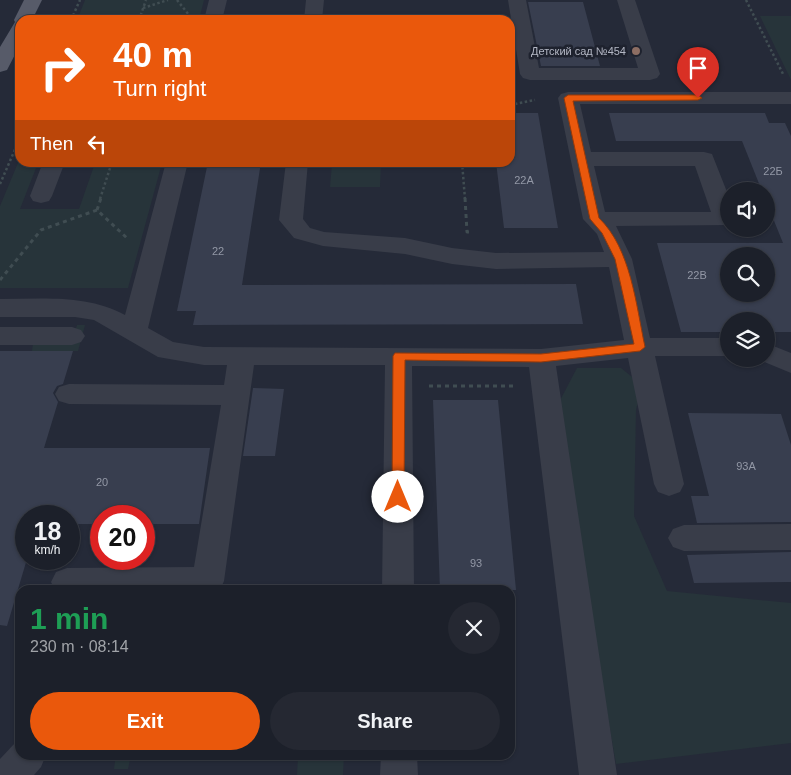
<!DOCTYPE html>
<meta charset="utf-8">
<style>
:root{--surface:#1c202a;--page:#252832;--text:#f1f3f6;--muted:#a0a3a8;--line:#3a3e47;--accent:#ea580c}
body{margin:0;font-family:Arial,sans-serif;background:var(--page);color:var(--text);height:100vh;display:flex;flex-direction:column;font-size:19px;white-space:nowrap}
*{box-sizing:border-box;margin:0}
p{font-size:16px;color:var(--muted)}
.icon{flex:none;width:28px;height:28px;fill:none;stroke:currentColor;stroke-width:2;stroke-linecap:round;stroke-linejoin:round}
.map{position:relative;flex:1;overflow:hidden}
.side{position:absolute;left:15px;top:585px;width:500px;height:175px;display:flex;flex-direction:column;background:var(--surface);border-radius:15px;box-shadow:0 1px 4px #0004,0 0 0 1px var(--line)}
.side>*{flex:none}
.guide{position:absolute;left:15px;top:15px;width:500px;height:152px;border-radius:15px;box-shadow:0 1px 4px #0004,0 0 0 1px var(--line);background:#ea580c;color:#fff;overflow:hidden}
.buttons{position:absolute;left:720px;top:182px;display:grid;gap:10px}
.buttons a{display:grid;place-items:center;width:55px;height:55px;border-radius:50%;background:var(--surface);box-shadow:0 1px 4px #0004,0 0 0 1px var(--line);font-size:25px}
.speed{position:absolute;left:15px;top:505px;display:flex;gap:10px;font-size:25px;font-weight:700;text-align:center}
.speed>*{display:grid;place-content:center;width:65px;height:65px;border-radius:50%;background:var(--surface);box-shadow:0 1px 4px #0004,0 0 0 1px var(--line);line-height:1}
.speed small{font-size:12px;font-weight:400}
.speed .limit{border:8px solid #d22;background:#fff;color:#111}
.pin{position:absolute;display:grid;place-items:center;width:42px;height:42px;color:#fff;margin:-51px -21px;border-radius:50% 50% 50% 0;rotate:-45deg;box-shadow:0 0 5px #0007}
.pin .icon{rotate:45deg}
.me{position:absolute;width:55px;margin:-28px;rotate:0deg;stroke-linejoin:round;filter:drop-shadow(0 0 4px #0008)}
.turn{display:flex;align-items:center;gap:18px;height:105px;padding:0 15px;font-size:22px}
.turn .icon{width:65px;height:65px;stroke-width:2.5}
.turn b{display:block;font-size:35px;line-height:42px}
.then{display:flex;align-items:center;height:48px;padding:0 15px;background:#0003;gap:10px;font-size:19px}
.round{display:grid;place-items:center;flex:none;width:52px;height:52px;border-radius:26px;background:var(--page)}
.headline{display:flex;align-items:center;justify-content:space-between;height:85px;padding:0 15px}
h1{font-size:30px;font-weight:700;line-height:38px;color:#1e9e55}
.primary-button{display:flex;gap:10px;margin-top:auto;padding:10px 15px}
.primary-button a{flex:1;height:58px;border-radius:30px;background:var(--accent);color:#fff;font-size:20px;font-weight:700;line-height:58px;text-align:center}
.primary-button a+a{background:var(--page);color:var(--text)}
.map>svg:first-child{display:block}
.green{fill:#27343a}
.building{fill:#383e4f;fill-rule:evenodd}
.lines{fill:none;stroke-linecap:round;stroke-linejoin:round}
.path-far1{stroke:#404d52;stroke-width:2.5;stroke-dasharray:2.5 2.5;stroke-linecap:butt}
.path{stroke:#404d52;stroke-width:3;stroke-dasharray:4 4;stroke-linecap:butt}
.minor{fill:#393d49;fill-rule:evenodd}
.major{fill:#575b69;fill-rule:evenodd}
.route{fill:#ea580c;stroke:#983908}
.education-dot{fill:#8d6e63;stroke:#1e222e;stroke-width:2}
.labels{text-anchor:middle;stroke-width:5;stroke-linejoin:round;paint-order:stroke}
.far-poi-label{font-size:11px;fill:#b4b8c5;stroke:#1e222e;text-anchor:end}
.number-label{font-size:11px;fill:#9398a6}
</style>
<div class="map">
<svg width="791" height="775" viewBox="0 0 791 775">
<rect width="100%" height="100%" fill="#252a38"/>
<path class="green" d="M85 0H204L199 20H77Z
M760 16H791V80Z
M20 158V162L38 163 20 209H79L95 163H162L128 288H0V206Z
M332 163H381L380 187H330Z
M77 325H85L78 351H32L33 344 71 345Z
M577 368H621L642 385 636 410 634 516 667 591 791 603V743L616 764 555 410Z
M116 755H344L343 775H297L298 756H131L128 769H114Z"/>
<path class="building" d="M528 2H583L600 66H541Z
M510 113H538L558 228H504L496 162H510Z
M609 113H765L769 123H785L791 136V332H766V321H729V332H681L657 243H783L766 201V191H762L742 141H616ZM729 256H766V294H729Z
M208 162H261L242 285 576 284 583 324 193 325 196 311H177Z
M0 351H73L63 384 57 386 53 393 58 402 44 448H210L199 524H144V516H101V524H69V516H26L27 559 7 626 0 625Z
M253 388 284 389 275 456H243Z
M433 400H498L516 590H440Z
M688 413 781 414 791 445V522L697 523 691 496H709Z
M791 552V582L694 583 687 555Z"/>
<g class="lines">
<path class="path-far1" d="M177 0 189 15
M746 0 784 76
M143 8 168 0
M71 20 80 0
M139 20 146 0
M510 105 535 100
M462 162 465 199
M0 184 20 138
M100 199 112 162"/>
<path class="path" d="M465 198 467 232H469
M97 210 101 198
M0 280 41 230 97 210 128 239
M429 386H515"/>
<path class="minor" d="M209 0H227L222 20H204Z
M306 0H324L322 20H304Z
M508 0H526L539 68H638L617 0H635L660 74 657 78 650 80H530L523 78 520 74Z
M568 92H791V104H580L591 152H704L712 154 729 197V225L616 226 632 259 650 338H729V356H655L684 484 680 492 669 496 658 492 654 484 628 358 556 366 617 775H579L529 367 412 366 414 590H382L385 365H254L224 581 220 590H55L51 582 56 572 67 568 194 567 221 405 69 404 59 401 55 394 59 387 69 384 224 385 227 365H204L158 357 94 320 75 317H0V299C42 299 87 294 125 315L166 162H188L148 328 173 342 204 347 541 349 624 340 609 267 496 269 452 264 405 254 323 246 294 238 279 220 286 162H308L303 219 310 228 324 232 405 238 452 248 496 253 604 252 597 234 583 219 558 98 561 94ZM594 166H695L711 212H605Z
M43 162H65L52 196 49 201 41 203 33 201 30 196Z
M0 327H72L81 330 85 336 81 342 72 345H0Z
M766 343 791 353V373L757 359H766Z
M791 524V550L684 551 673 547 668 538 673 529 684 525Z
M20 741V755H46L41 767 34 775H0V759L15 743Z
M381 755H417L418 775H380Z"/>
<path class="major" d="M24 0H42L32 20H20V45L7 70 0 72V47L15 22 14 20Z"/>
</g>
<path class="route" d="M568 95H698L702 98 698 100 573 101 599 218C631 249 636 305 645 347L640 351 541 362 405 360 404 497 403 500H394L392 497 393 356 395 353 541 354 634 344 615 259 602 233 590 219 564 98Z"/>
<circle class="education-dot" cx="636" cy="51" r="5"/>
<g class="labels">
<g class="far-poi-label">
<text x="626" y="55">Детский сад №454</text>
</g>
<g class="number-label">
<text x="773" y="175">22Б</text>
<text x="524" y="184">22А</text>
<text x="218" y="255">22</text>
<text x="697" y="279">22В</text>
<text x="746" y="470">93А</text>
<text x="102" y="486">20</text>
<text x="476" y="567">93</text>
</g>
</g>
</svg>
<div class="buttons">
<a><svg class="icon" aria-label="sound" viewBox="0 0 24 24"><path d="M4 9h4l5-4v14l-5-4H4zM17 9q2 3 0 6"/></svg></a>
<a><svg class="icon" aria-label="search" viewBox="0 0 24 24"><circle cx="10" cy="10" r="6"/><path d="M15 15l6 6"/></svg></a>
<a><svg class="icon" aria-label="layers" viewBox="0 0 24 24"><path d="M12 4l9 5-9 5-9-5zM3 14l9 5 9-5"/></svg></a>
</div>
<div class="speed"><div>18<small>km/h</small></div><div class="limit">20</div></div>
<div class="pin" style="left:698px;top:98px;background:#d93025"><svg class="icon" aria-label="arrive" viewBox="0 0 24 24"><path d="M6 21V4h12l-3 4 3 4H6"/></svg></div>
<svg class="me" style="left:398px;top:497px" viewBox="-20 -20 40 40"><circle r="19" fill="#fff"/><path d="M0-13L10 11 0 6-10 11z" fill="#ea580c"/></svg>
<div class="guide">
<div class="turn"><svg class="icon" aria-label="right" viewBox="0 0 24 24"><path d="M7 20v-9h11M14 6l5 5-5 5"/></svg><div><b>40 m</b>Turn right</div></div>
<div class="then">Then<svg class="icon" aria-label="left" viewBox="0 0 24 24"><path d="M17 20v-9H6M10 6l-5 5 5 5"/></svg></div>
</div>
<section class="side">
<div class="headline"><div><h1>1 min</h1><p>230 m · 08:14</p></div><a class="round"><svg class="icon" aria-label="close" viewBox="0 0 24 24"><path d="M6 6l12 12M18 6L6 18"/></svg></a></div>
<div class="primary-button"><a>Exit</a><a>Share</a></div>
</section>
</div>
